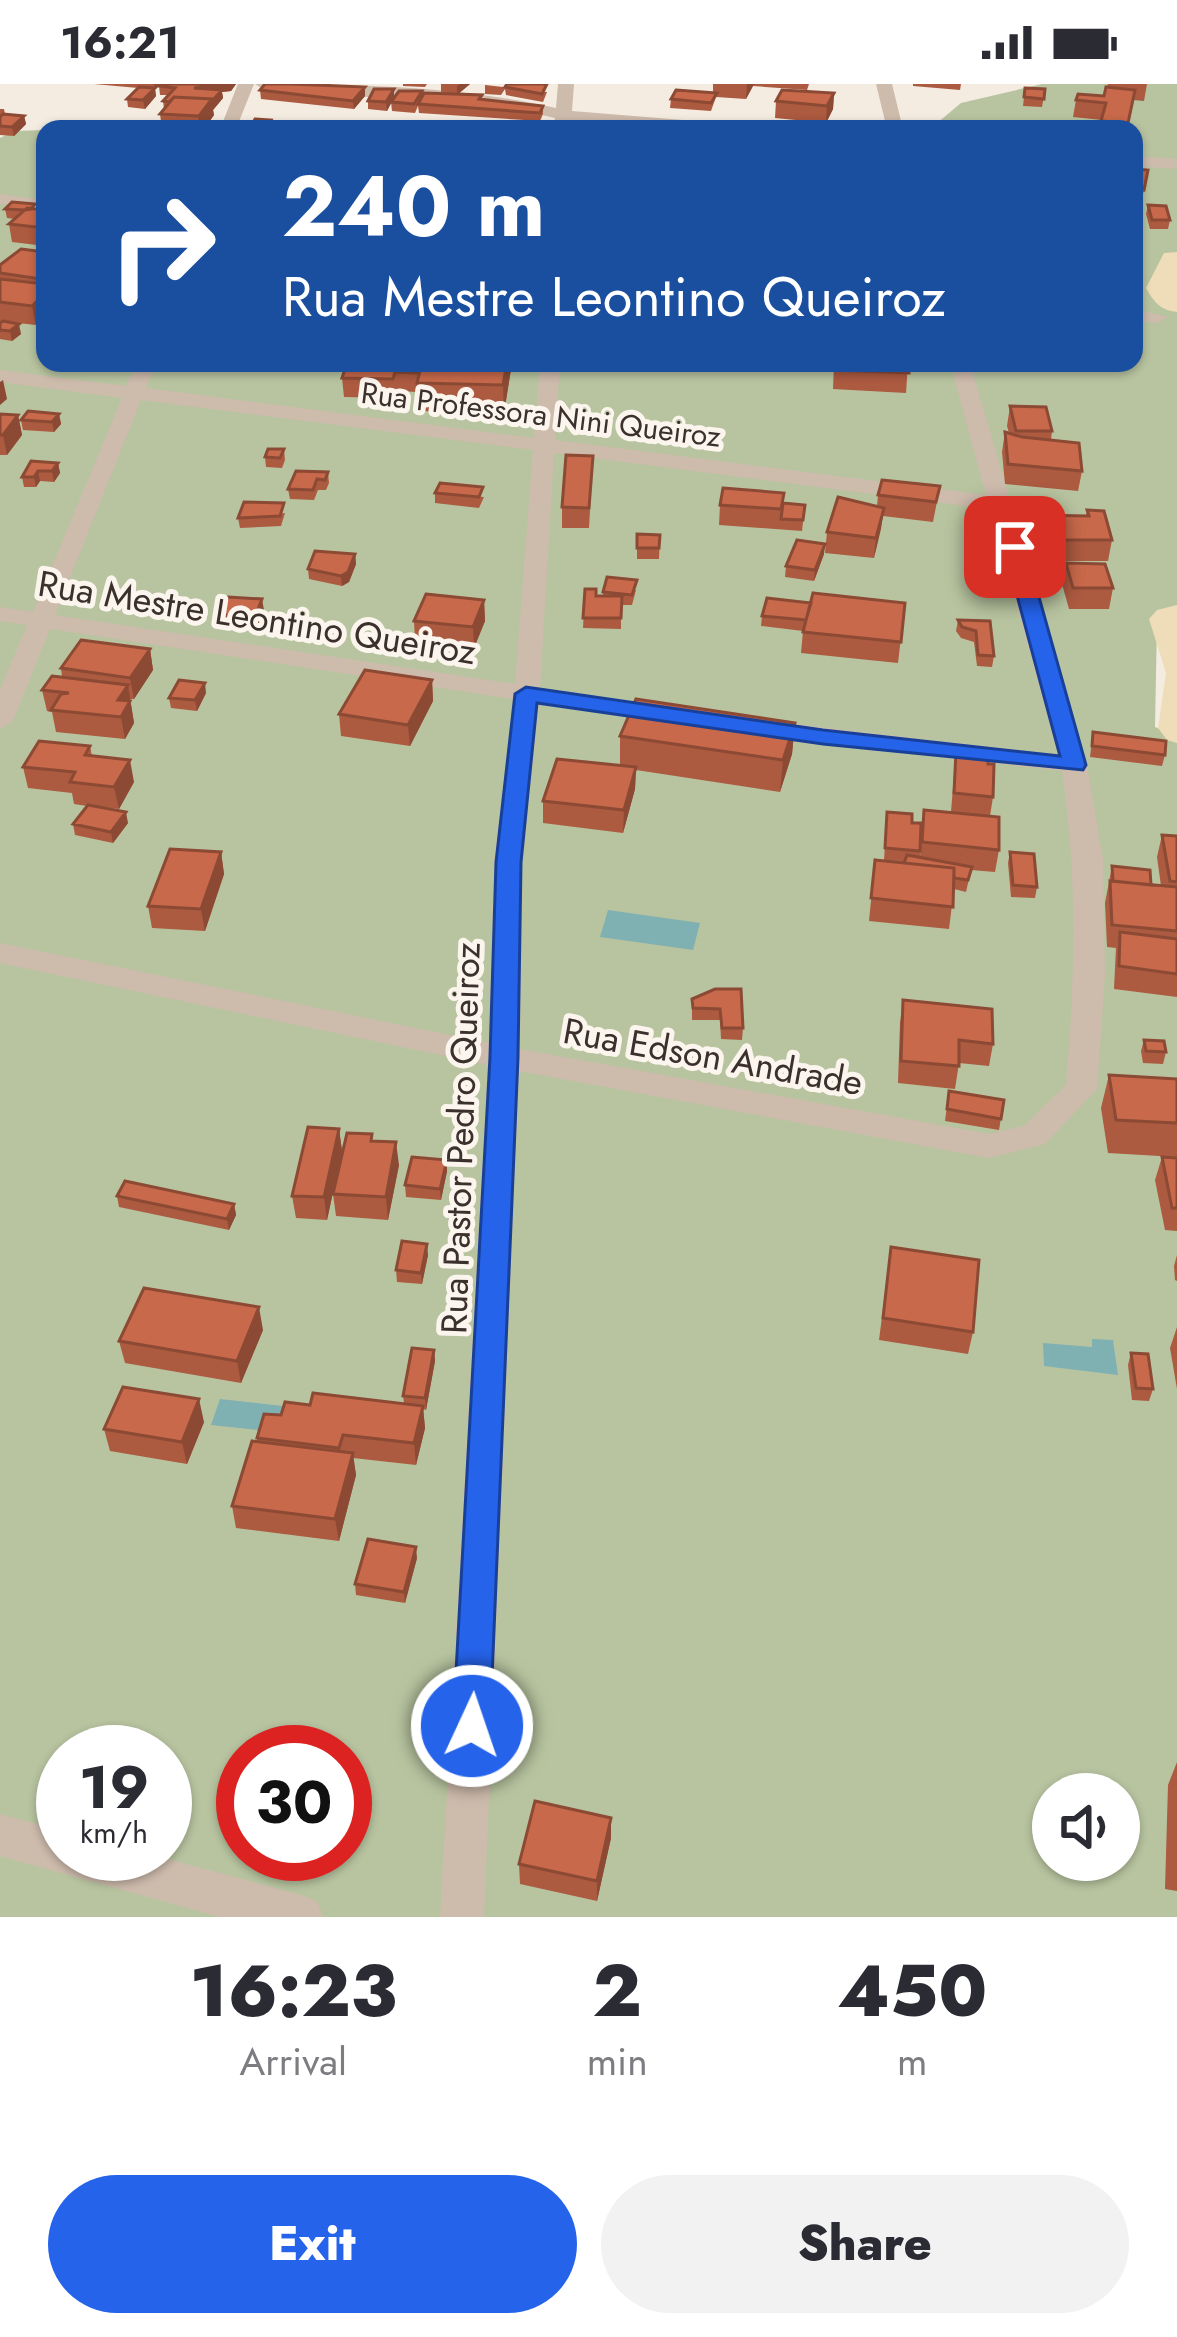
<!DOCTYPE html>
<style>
:root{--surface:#fff;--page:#f2f2f3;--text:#2b2b33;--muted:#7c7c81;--accent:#2563eb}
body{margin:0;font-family:Jost,sans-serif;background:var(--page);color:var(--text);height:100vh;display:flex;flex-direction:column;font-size:45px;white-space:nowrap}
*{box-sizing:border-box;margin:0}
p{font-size:39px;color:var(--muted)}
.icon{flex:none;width:66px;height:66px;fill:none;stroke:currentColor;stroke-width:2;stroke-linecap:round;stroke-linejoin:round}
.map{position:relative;height:1833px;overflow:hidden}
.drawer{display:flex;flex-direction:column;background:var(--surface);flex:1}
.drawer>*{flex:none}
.guide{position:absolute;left:36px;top:36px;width:1107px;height:252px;border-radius:24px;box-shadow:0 3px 9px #0004;background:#1a4fa0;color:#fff;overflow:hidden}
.controls{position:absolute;left:1032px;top:1689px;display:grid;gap:24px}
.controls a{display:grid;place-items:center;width:108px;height:108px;border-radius:50%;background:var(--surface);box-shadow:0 3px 9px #0004;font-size:60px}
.speed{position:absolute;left:36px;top:1641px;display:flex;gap:24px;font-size:60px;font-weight:700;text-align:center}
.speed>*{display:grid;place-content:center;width:156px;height:156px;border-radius:50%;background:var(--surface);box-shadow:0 3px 9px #0004;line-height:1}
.speed small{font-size:30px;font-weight:400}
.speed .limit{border:18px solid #d22;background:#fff;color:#111}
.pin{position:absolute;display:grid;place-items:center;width:102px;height:102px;color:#fff;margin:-51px;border-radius:24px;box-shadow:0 6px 18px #0006}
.me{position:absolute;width:132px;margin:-66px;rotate:3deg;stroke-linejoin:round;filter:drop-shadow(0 0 9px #0008)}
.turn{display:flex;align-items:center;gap:42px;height:252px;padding:0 48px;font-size:54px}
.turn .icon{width:156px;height:156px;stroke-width:2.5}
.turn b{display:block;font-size:84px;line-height:102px}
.eta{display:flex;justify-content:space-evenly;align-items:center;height:204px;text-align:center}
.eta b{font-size:72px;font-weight:800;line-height:84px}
.cta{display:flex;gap:24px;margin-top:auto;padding:24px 48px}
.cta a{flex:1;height:138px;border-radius:72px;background:var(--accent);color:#fff;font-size:48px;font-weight:800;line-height:138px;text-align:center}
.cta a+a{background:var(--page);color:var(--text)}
.status{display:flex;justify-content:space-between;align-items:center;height:84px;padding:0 60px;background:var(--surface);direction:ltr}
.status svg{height:33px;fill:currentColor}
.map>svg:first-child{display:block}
.green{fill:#b8c4a0;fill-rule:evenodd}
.sand{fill:#efdcb8}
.water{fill:#7fb0b2}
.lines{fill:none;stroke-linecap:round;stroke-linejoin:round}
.minor{fill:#cdbbac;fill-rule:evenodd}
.wall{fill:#ac5a40}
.shaded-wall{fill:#8c4a34}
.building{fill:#c8694b;stroke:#8c4a34;stroke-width:3}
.route{fill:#2563eb;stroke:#184099;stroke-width:3}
.labels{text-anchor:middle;stroke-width:10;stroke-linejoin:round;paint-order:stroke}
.far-street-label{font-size:30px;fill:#3b302b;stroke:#fbf5ee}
.street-label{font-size:36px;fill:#3b302b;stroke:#fbf5ee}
</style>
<div class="status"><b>16:21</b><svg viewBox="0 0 49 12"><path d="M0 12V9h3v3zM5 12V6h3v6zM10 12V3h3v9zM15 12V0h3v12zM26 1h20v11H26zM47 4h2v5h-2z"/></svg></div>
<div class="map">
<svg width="1177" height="1833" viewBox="0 0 1177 1833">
<rect width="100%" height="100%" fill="#f4ebe1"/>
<path class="green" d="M1042 0H1177V533L1157 538 1155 643 1177 652V1833H0V54L14 47 45 46V279H1134V45H930L961 19ZM63 1668H165V1770H63ZM243 1668H345V1770H243ZM1053 1710H1119V1776H1053Z"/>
<path class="sand" d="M1177 168V228C1160 226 1154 218 1146 204L1164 169Z
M1177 521V659L1167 656 1158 644 1166 589 1149 535 1157 526Z"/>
<path class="water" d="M608 826 700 839 693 866 600 853Z
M1092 1255 1113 1256 1118 1291 1044 1282 1043 1259 1092 1263Z
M220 1315 283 1322 276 1348 211 1341Z"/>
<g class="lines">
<path class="minor" d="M238 0H254L236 45H220Z
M255 0C354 0 459 2 556 24L558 0H574L572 27 732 40 740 45 571 36 570 45H554L555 34 512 24 263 5Z
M876 0H892L903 45H887Z
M1134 72 1177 75V85L1134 82Z
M0 110 45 116V126L0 120Z
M1134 225 1168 233 1158 239 1134 237Z
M136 279H156L146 304 534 354 540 279H560L555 356 986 411 950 279H970L1087 681 1103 776 1105 892 1097 1005 1045 1060 989 1074 519 987 484 1833H440L488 981 0 879V859L489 959 494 778 514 615 50 545 13 637 0 645V606L27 541 0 537V523L33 528 122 314 0 298V286L126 302ZM141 316 533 366 515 600 55 531ZM554 369 990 425 1058 671 752 635 739 643 752 651 1062 687C1078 798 1075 890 1066 1001L1024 1042 989 1050 520 965 522 778 539 619 669 639 682 631 669 623 540 604Z
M0 1730 63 1747V1770H149L301 1811 317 1817 323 1833H220L0 1772Z"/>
</g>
<path class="wall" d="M94 0H159L155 5 156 12 145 25 128 23 127 15 138 4Z
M161 0H236L231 7 222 8 223 14 213 26 214 31 204 45H162L160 30 164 25 163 17 168 11H160L159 2Z
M403 0H427L425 3 403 2Z
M441 0H470L458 10 482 11V16L543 22V30L540 37 419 29 418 22 415 29 392 27 391 18 387 27 368 25V17L394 5V14L451 10 441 8Z
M713 0H809L807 6 753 2 746 15 716 13 711 27 670 24 671 15 713 9Z
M913 0H961L960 6 913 2Z
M1108 0H1147L1144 17 1133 16 1127 45H1100L1102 36 1073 33 1076 16 1104 12Z
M485 1 547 8 543 18 506 11 505 5 501 11 485 10Z
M1025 4 1045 5 1042 23 1023 22Z
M260 6 365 12 354 25 261 15Z
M834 9 833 25 826 39 775 34 776 17Z
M0 25H4L5 30 24 32 26 40 14 52 0 51Z
M1134 85 1148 86 1140 124 1134 123Z
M1148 121 1170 136 1168 145H1150L1146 130Z
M5 125 45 126V162L12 158 9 140 15 135 7 134Z
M45 168V232L36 241 0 237V181Z
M0 239 21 250 12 257 0 255Z
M347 279H512L504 329 419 327 418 308 396 307 394 314 344 313 342 294Z
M834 279H908L906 309 833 305Z
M1010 322 1052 347 1051 356 1082 387 1078 407 1005 400 1002 368 1005 348 1009 349 1007 342Z
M0 330 18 331 22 351 7 371H0Z
M59 330 61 340 54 348 23 346 21 336Z
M284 365 285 376 282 384 266 383 265 373Z
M593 372 589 444H562V423Z
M58 379 60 389 54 398 40 397 36 403H24L22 393Z
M328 388 329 399 326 406H318L314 416 290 415 288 405Z
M940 402 933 438 883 432 874 474 825 469 827 448 877 422 878 411Z
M435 409 484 413 479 424 435 419Z
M783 419 805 421 802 447 719 441 720 421Z
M1027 420 1047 431 1086 432 1087 426 1112 456 1108 477H1037L1032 449H1028L1025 431Z
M285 429 281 442 240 444 238 434Z
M637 450 660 451 659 475H637Z
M355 470 356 480 349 498 342 502 309 495 308 485Z
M824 470 814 497 785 493 786 482Z
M1066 479 1113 504 1109 525H1069L1062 500Z
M585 505 596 512H603V508L636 506 632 521H621V545L583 544Z
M484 516 485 537 474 564 415 558 414 537Z
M811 519H905L898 579 801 569 803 547 761 542 762 532Z
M264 526 256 546 223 541 221 530Z
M958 536 990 537 994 572 992 583 977 582 974 558 961 554 956 547Z
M150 565 153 586 134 615H130L134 639 125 655 56 648 52 628 47 627 42 606 62 593 61 584Z
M432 596 433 617 410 662 341 652 339 630Z
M206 609 197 627 171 624 169 614Z
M795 639 792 670 780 708 636 686 635 705 623 749 543 739V717L620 682V652Z
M1093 648 1165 671 1162 682 1090 673Z
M90 662 92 672 134 698 119 725 103 723 128 739 113 759 75 751 73 740 87 722 74 720 72 709 28 704 23 683Z
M956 667 988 680 993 713 990 732 999 766 995 788 971 786 966 808 954 805 949 845 869 837 875 776 905 777 884 776 887 728 912 739H921L920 773 924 726 951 728Z
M1162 751 1177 752V913L1114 905 1116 864 1107 863 1105 819 1112 782 1151 801 1161 802 1157 773Z
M221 768 224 790 205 847 152 844 148 822Z
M1010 768 1037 803 1035 814 1011 813 1008 779Z
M715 905 743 944 742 956 721 955 720 936H692V915Z
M903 916 993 960 989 982 959 979 955 1005 898 999 900 939Z
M1144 956 1166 968 1163 980 1143 979 1141 967Z
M1109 991 1177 995V1073L1108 1069 1101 1024Z
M949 1007 1004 1016 999 1046 945 1037Z
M339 1045 342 1067 327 1136 296 1134 292 1112Z
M373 1057 399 1081 388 1136 336 1132 333 1110Z
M1162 1073 1177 1074V1147L1165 1146 1155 1096Z
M447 1076V1087L441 1116 406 1113 405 1101Z
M117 1112 234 1120 236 1131 229 1146 119 1123Z
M891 1163 973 1248 968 1270 879 1256Z
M428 1171 422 1200 397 1198 396 1186Z
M1177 1171V1197L1175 1196 1174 1182Z
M1177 1243V1305L1170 1264Z
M263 1246 241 1299 125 1279 119 1257Z
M434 1266 435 1277 426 1326 423 1325 425 1344 416 1381 353 1374 356 1391 339 1457 236 1444 232 1422 257 1357V1354L281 1331 310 1321 404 1319 403 1312Z
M1131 1269 1153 1305 1149 1317 1132 1316 1128 1281Z
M204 1338 187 1380 110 1367 104 1345Z
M417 1474 405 1519 356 1511 355 1500Z
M1177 1678V1807L1165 1805 1168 1701Z
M611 1754 597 1817 520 1800 519 1780Z"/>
<path class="shaded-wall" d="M154 0H159L155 5 156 12 145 25 143 16 155 4Z
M221 0H236L231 7 222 8 223 14 213 26 214 31 204 45H200L194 4Z
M460 0H470L457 11V2Z
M747 0H754L746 15Z
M365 3V12L354 25 353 17Z
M394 5V14L387 27 386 18Z
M834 9 833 25 826 39 827 22Z
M24 32 26 40 14 52 12 43Z
M45 192V232L36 241 32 222 44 210 41 195Z
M19 240 21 250 12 257 10 247Z
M507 279H512L504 329 503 301Z
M3 296 7 315 0 321V298Z
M59 330 61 340 54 348 52 338Z
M18 331 22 351 7 371 3 351Z
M58 379 60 389 54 398 52 387Z
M38 387 40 397 36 403 34 393Z
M884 424 881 445 874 474 876 454Z
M825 460 824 470 814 497 815 486Z
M355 470 356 480 349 498 342 502 341 492Z
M262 515 264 526 256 546 254 535Z
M484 516 485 537 474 564 473 543Z
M150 565 153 586 134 615 130 594Z
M432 596 433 617 410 662 408 641Z
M205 599 206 609 197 627 195 616Z
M128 601 134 639 125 655 118 616Z
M795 639 792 670 780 708 783 676Z
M130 676 134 698 119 725 114 703Z
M636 683 635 705 623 749 624 726Z
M126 728 128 739 113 759 111 748Z
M221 768 224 790 205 847 201 825Z
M339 1045 342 1067 327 1136 324 1113Z
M396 1058 399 1081 388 1136 386 1113Z
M447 1076V1087L441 1116 440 1105Z
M234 1120 236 1131 229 1146 227 1135Z
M427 1160 428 1171 422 1200 421 1189Z
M259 1223 263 1246 241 1299 237 1277Z
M434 1266 435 1277 426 1326 425 1314Z
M199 1315 204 1338 187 1380 182 1358Z
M423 1322 425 1344 416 1381 414 1359Z
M353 1369 356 1391 339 1457 335 1435Z
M416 1463 417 1474 405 1519 404 1508Z
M611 1734V1754L597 1817V1797Z"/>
<path class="building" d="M161 0H221L194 4 222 6 212 17V15L174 13 169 18 163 17 175 4 159 2Z
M265 0H291L365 3 353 17 260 6Z
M507 0H547L542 10 505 3Z
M139 3 155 4 143 16 127 15Z
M1106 3 1135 6 1128 39 1101 37 1106 19 1076 16 1078 10 1104 12Z
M1025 4 1045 5 1044 15 1024 13Z
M374 5H394L386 18 368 17Z
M676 6 717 9 711 19 671 15Z
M782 6 834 9 827 22 776 17Z
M399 7H422L414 20 391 18Z
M424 9 482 11 479 15 543 22 540 29 418 20Z
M174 13 212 15 199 32 160 30Z
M3 30 24 32 12 43 0 42V33Z
M255 35 271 36 266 45H250Z
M1134 85 1148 86 1144 106 1134 105Z
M12 118 35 120 31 125 25 126 5 125Z
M1148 121 1166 122 1170 136H1152Z
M27 124 45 126V144L9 140Z
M21 165 45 168V192L41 195 0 189V181Z
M0 195 45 200V209L32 222 0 218Z
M3 237 19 240 10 247 0 246V239Z
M347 279H422L419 289 395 288 393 295 342 294Z
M422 279H507L503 301 417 299Z
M835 279H908L909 289 835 286Z
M1010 322 1046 323 1052 347H1016Z
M28 327 59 330 52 338 21 336Z
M0 330 18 331 3 351H0Z
M1005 348 1022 353 1079 359 1082 387 1008 380Z
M268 365H284L280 374 265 373Z
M566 371 593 372 589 424 562 423Z
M31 377 58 379 52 387H38L34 393H22Z
M296 387 328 388 325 396 317 395 313 406 288 405Z
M882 396 940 402 936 418 878 411Z
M440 399 483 403 479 413 435 409Z
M723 404 784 409 781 425 720 421Z
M838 413 884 424 876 454 827 448Z
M244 418 284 419 280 432 238 434Z
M783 419 805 421 803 436 781 435Z
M1027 420 1045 421 1047 431H1035L1033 438H1029Z
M1087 426 1104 427 1112 456H1040L1035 431 1089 432Z
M637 450 660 451 659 464H637Z
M797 456 825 460 815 486 786 482Z
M315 467 355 470 348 488 341 492 308 485Z
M1066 479 1105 480 1113 504H1073Z
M607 493 637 496 632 511 603 508Z
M585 505H596V512H622L621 534H583Z
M813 509 905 519 901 558 803 548Z
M426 510 484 516 473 543 414 537Z
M228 513 262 515 254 535 221 530Z
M767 514 811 519 806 536 762 532Z
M958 536 990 537 994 572 978 571 976 547 962 543Z
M81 556 150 565 130 594 61 584Z
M365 586 432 596 408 641 339 630Z
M52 592 128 601 118 616 130 617 121 633 51 626 61 610 69 609 42 606Z
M179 596 205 599 195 616 169 614Z
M636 615 795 639 783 676 620 652Z
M1093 648 1166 657 1165 671 1092 662Z
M39 657 90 662 85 671 130 676 114 703 70 698 75 688 23 683Z
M956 667 988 670V680H994L993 713 954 709Z
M557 675 636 683 624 726 543 717Z
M88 721 126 728 111 748 73 740Z
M924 726 999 733V766L922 758Z
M887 728 912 730V739H921L920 767 885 764Z
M1162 751 1177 752V798L1170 797Z
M170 765 221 768 201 825 148 822Z
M1010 768 1034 770 1037 803 1013 801Z
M907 771 972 783 968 796 954 794V784L904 779Z
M875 776 954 784 953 823 871 814Z
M1112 782 1150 786 1151 801 1113 797Z
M1110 797 1177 803V847L1112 841Z
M1120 848 1177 855V890L1119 882Z
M715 905H741L743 944H722L720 925 693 924 692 915Z
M903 916 992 925 993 960 959 956V982L901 977Z
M1144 956 1164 957 1166 968 1146 967Z
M1109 991 1177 995V1039L1116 1036Z
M949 1007 1004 1016 1001 1035 947 1025Z
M308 1043 339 1045 324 1113 292 1112Z
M347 1049 372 1050 371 1057 396 1058 386 1113 333 1110Z
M412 1073 447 1076 440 1105 405 1101Z
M1162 1073 1177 1074V1124H1172Z
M125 1097 234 1120 227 1135 117 1112Z
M402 1157 427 1160 421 1189 396 1186Z
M891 1163 979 1176 973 1248 883 1234Z
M144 1204 259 1223 237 1277 119 1257Z
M412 1264 434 1266 425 1314 403 1312Z
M1131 1269 1148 1270 1153 1305 1136 1304Z
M123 1303 199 1315 182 1358 104 1345Z
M313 1309 423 1322 414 1359 343 1351 339 1364 257 1354 264 1330 281 1331 285 1318 310 1321Z
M252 1357 353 1369 335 1435 232 1422Z
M368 1455 416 1463 404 1508 355 1500Z
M535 1717 611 1734 597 1797 519 1780Z"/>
<path class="route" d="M1015 457 1025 463 1086 681 1083 686 823 660 537 619 521 778 518 973 490 1642 485 1654 472 1660 458 1654 453 1642 490 973 496 778 515 610 526 603 823 646 1060 672 1004 463Z"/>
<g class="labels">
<g class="far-street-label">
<text transform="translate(541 331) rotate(7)" y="10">Rua Professora Nini Queiroz</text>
</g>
<g class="street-label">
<text transform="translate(257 533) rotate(9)" y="13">Rua Mestre Leontino Queiroz</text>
<text transform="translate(713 972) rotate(10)" y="13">Rua Edson Andrade</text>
<text transform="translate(460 1054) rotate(-88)" y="13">Rua Pastor Pedro Queiroz</text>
</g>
</g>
</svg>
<div class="controls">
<a><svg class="icon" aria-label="sound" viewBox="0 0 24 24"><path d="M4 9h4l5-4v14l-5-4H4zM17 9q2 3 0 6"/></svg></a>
</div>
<div class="speed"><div>19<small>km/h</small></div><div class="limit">30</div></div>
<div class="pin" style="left:1015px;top:463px;background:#d93025"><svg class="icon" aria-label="arrive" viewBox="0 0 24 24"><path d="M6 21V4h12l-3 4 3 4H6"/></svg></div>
<svg class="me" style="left:472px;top:1642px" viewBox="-20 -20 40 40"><circle r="17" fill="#2563eb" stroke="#fff" stroke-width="3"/><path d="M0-11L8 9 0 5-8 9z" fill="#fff"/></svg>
<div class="guide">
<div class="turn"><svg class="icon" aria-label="right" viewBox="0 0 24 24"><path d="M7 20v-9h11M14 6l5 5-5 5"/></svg><div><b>240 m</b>Rua Mestre Leontino Queiroz</div></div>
</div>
</div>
<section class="drawer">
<div class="eta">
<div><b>16:23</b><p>Arrival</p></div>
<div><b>2</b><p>min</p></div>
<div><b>450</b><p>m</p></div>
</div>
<div class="cta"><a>Exit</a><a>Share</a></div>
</section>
